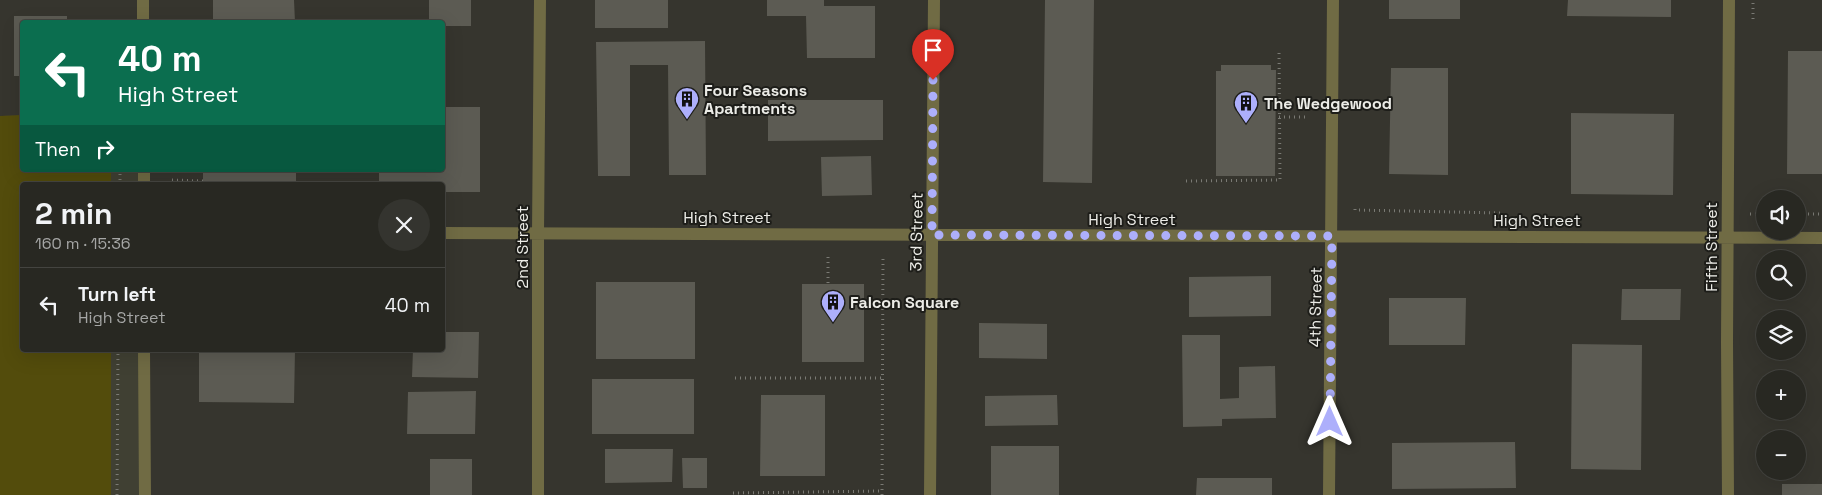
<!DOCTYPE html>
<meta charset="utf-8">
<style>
:root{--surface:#282822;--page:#34342f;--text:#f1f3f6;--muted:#a5a6a5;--line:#444440}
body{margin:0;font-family:"Space Grotesk",sans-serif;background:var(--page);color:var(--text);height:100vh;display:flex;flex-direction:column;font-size:19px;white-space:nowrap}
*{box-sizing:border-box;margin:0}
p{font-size:16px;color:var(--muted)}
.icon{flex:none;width:28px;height:28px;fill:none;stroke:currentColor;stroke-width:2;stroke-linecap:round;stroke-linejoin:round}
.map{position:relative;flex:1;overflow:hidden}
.details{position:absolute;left:20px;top:182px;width:425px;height:170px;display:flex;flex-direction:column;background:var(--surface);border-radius:5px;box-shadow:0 5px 20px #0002,0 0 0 1px var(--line)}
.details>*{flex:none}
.guide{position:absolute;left:20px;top:20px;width:425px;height:152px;border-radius:5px;box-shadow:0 5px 20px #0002,0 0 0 1px var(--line);background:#0b6e4f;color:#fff;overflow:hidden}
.tools{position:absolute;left:1756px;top:190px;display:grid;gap:10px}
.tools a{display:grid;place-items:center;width:50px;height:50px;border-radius:50%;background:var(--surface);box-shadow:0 5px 20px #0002,0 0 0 1px var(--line);font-size:25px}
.pin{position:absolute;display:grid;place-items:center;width:42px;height:42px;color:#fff;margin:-51px -21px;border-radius:50% 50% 50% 0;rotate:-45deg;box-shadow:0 0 5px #0007}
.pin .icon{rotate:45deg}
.me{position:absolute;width:55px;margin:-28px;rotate:0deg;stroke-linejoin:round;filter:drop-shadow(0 0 4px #0008)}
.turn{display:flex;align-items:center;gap:18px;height:105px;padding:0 15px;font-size:22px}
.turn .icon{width:65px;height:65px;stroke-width:2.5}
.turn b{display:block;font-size:35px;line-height:42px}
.then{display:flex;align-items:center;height:48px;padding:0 15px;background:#0003;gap:10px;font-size:19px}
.round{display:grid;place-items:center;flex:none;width:52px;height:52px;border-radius:26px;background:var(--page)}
.summary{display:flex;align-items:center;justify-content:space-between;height:85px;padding:0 15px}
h1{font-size:30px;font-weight:700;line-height:38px}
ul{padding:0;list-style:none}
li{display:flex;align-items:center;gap:15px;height:75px;padding:0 15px;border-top:1px solid var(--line)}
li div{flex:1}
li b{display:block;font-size:19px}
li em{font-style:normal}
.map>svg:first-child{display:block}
.built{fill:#404033}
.green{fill:#534c0c}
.building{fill:#5c5b53}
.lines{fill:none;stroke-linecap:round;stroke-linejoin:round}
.path{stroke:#7a7a74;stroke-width:3;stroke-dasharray:1 4;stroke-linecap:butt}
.minor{stroke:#706b44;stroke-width:12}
.route{stroke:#adaffb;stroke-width:9;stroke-dasharray:0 16.2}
.labels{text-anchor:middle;stroke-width:4;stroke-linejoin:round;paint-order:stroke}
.poi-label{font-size:16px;font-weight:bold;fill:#ecece7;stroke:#1d1d19;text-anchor:start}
.street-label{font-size:16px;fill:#ecece7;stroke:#1d1d19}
</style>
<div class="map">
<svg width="1822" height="495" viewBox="0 0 1822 495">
<rect width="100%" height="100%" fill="#36352e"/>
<path class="built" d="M22 115V170H144V185H22V350H144L145 495H0V116Z"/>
<path class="green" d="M22 115V170H111V185H22V350H111V495H0V116Z"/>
<path class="building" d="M213 0H294L295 22H213Z
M429 0H471V26H442V22H429Z
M595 0H668V28H595Z
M767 0H824V6H875V58H807L806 16H767Z
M1045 0H1094L1092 183 1043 182Z
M1389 0H1460V19H1389Z
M1568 0H1671V17L1567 16Z
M14 16H67V22H22V76H14Z
M705 41 706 175H669L668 65H630V176H598L596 42Z
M1788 51H1822V174H1787Z
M1221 65H1271V70H1276L1275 176H1216V71H1221Z
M1391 68H1448V175L1389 174Z
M768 100H883V140L768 141Z
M442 107H480V192H442V185H379V170H442Z
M1571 113 1674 114 1673 195 1571 194Z
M871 156 872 195 822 196 821 157Z
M203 170H296V185H203Z
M1271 276V316L1189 317V277Z
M596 282H695V359H596Z
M802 284H864V362H802Z
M1622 289H1681L1680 320H1621Z
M1389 298H1466L1465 345H1389Z
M979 323 1047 324V359L979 358Z
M442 332H479L478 378 412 377 413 350H442Z
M1182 335H1220V399L1239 398V367L1275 366 1276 418 1222 419V426L1183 427Z
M1572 344 1642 345 1641 470 1571 469Z
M199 350H295L294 403 199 402Z
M592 379H694V434H592Z
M476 391 475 434H407L408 392Z
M761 395H825V476H760Z
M1057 395 1058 425 985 426V396Z
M1515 442 1516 488 1392 489V443Z
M991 446H1059V495H991Z
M605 449H673L672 482 605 483Z
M682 458H707V488H683Z
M430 459H472V495H430Z
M1197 478H1272V495H1196Z
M1782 484H1822V495H1782Z"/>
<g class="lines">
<path class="path" d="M1753 19V0
M1279 117H1308
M172 180 203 181
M1186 181 1280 180 1279 51
M120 185V170
M1355 209V210L1502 213
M1750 214H1765
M1798 214H1822
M828 283V257
M735 378H883
M733 493 882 491
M117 495 118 350
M882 495 883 257"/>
<path class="minor" d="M143 0V22
M144 170V185
M442 233 1822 238
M144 350 145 495
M538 495V233L540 0
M930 495 934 0
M1329 495 1333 0
M1728 495 1727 342 1729 0"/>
</g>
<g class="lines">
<path class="route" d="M933 80 932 235 1332 236 1330 422"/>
</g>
<defs>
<g id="building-pin" transform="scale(1.25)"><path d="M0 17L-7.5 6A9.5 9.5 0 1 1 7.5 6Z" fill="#adaffb" stroke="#1d1d19"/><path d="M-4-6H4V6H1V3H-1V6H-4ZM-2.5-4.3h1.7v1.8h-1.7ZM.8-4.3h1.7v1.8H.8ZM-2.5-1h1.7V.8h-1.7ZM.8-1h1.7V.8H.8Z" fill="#111"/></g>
</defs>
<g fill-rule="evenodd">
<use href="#building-pin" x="687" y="99"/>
<use href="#building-pin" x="1246" y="103"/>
<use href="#building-pin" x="833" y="302"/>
</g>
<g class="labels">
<g class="poi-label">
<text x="704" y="96">Four Seasons<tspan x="704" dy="18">Apartments</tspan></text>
<text x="1264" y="109">The Wedgewood</text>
<text x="850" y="308">Falcon Square</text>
</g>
<g class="street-label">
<text x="727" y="223">High Street</text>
<text x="1132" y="225">High Street</text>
<text x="1537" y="226">High Street</text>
<text transform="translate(916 232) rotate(-89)" y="6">3rd Street</text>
<text transform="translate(522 247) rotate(-90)" y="6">2nd Street</text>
<text transform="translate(1711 247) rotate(-90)" y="6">Fifth Street</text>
<text transform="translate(1315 307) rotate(-89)" y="6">4th Street</text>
</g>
</g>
</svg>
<div class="tools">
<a><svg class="icon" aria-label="sound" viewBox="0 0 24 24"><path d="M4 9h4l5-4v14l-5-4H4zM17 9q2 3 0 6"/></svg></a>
<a><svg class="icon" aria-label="search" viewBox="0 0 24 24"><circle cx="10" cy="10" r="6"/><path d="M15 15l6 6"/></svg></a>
<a><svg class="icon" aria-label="layers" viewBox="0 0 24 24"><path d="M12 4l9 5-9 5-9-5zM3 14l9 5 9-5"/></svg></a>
<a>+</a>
<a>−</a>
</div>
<div class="pin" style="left:933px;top:80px;background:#d93025"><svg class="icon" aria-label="arrive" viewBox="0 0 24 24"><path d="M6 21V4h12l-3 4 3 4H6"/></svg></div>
<svg class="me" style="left:1330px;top:422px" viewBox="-20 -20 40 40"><path d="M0-17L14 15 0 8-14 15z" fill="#adaffb" stroke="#fff" stroke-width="4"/></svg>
<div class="guide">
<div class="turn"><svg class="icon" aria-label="left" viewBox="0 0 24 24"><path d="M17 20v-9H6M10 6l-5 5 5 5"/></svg><div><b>40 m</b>High Street</div></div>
<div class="then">Then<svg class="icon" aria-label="right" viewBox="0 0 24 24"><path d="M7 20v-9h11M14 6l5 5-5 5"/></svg></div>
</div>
<section class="details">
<div class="summary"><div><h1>2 min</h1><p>160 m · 15:36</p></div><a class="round"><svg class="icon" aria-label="close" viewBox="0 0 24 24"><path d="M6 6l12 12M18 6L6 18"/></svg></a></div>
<ul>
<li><svg class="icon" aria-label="left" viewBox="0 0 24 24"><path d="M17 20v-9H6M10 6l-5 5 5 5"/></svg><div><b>Turn left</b><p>High Street</p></div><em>40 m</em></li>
</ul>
</section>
</div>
